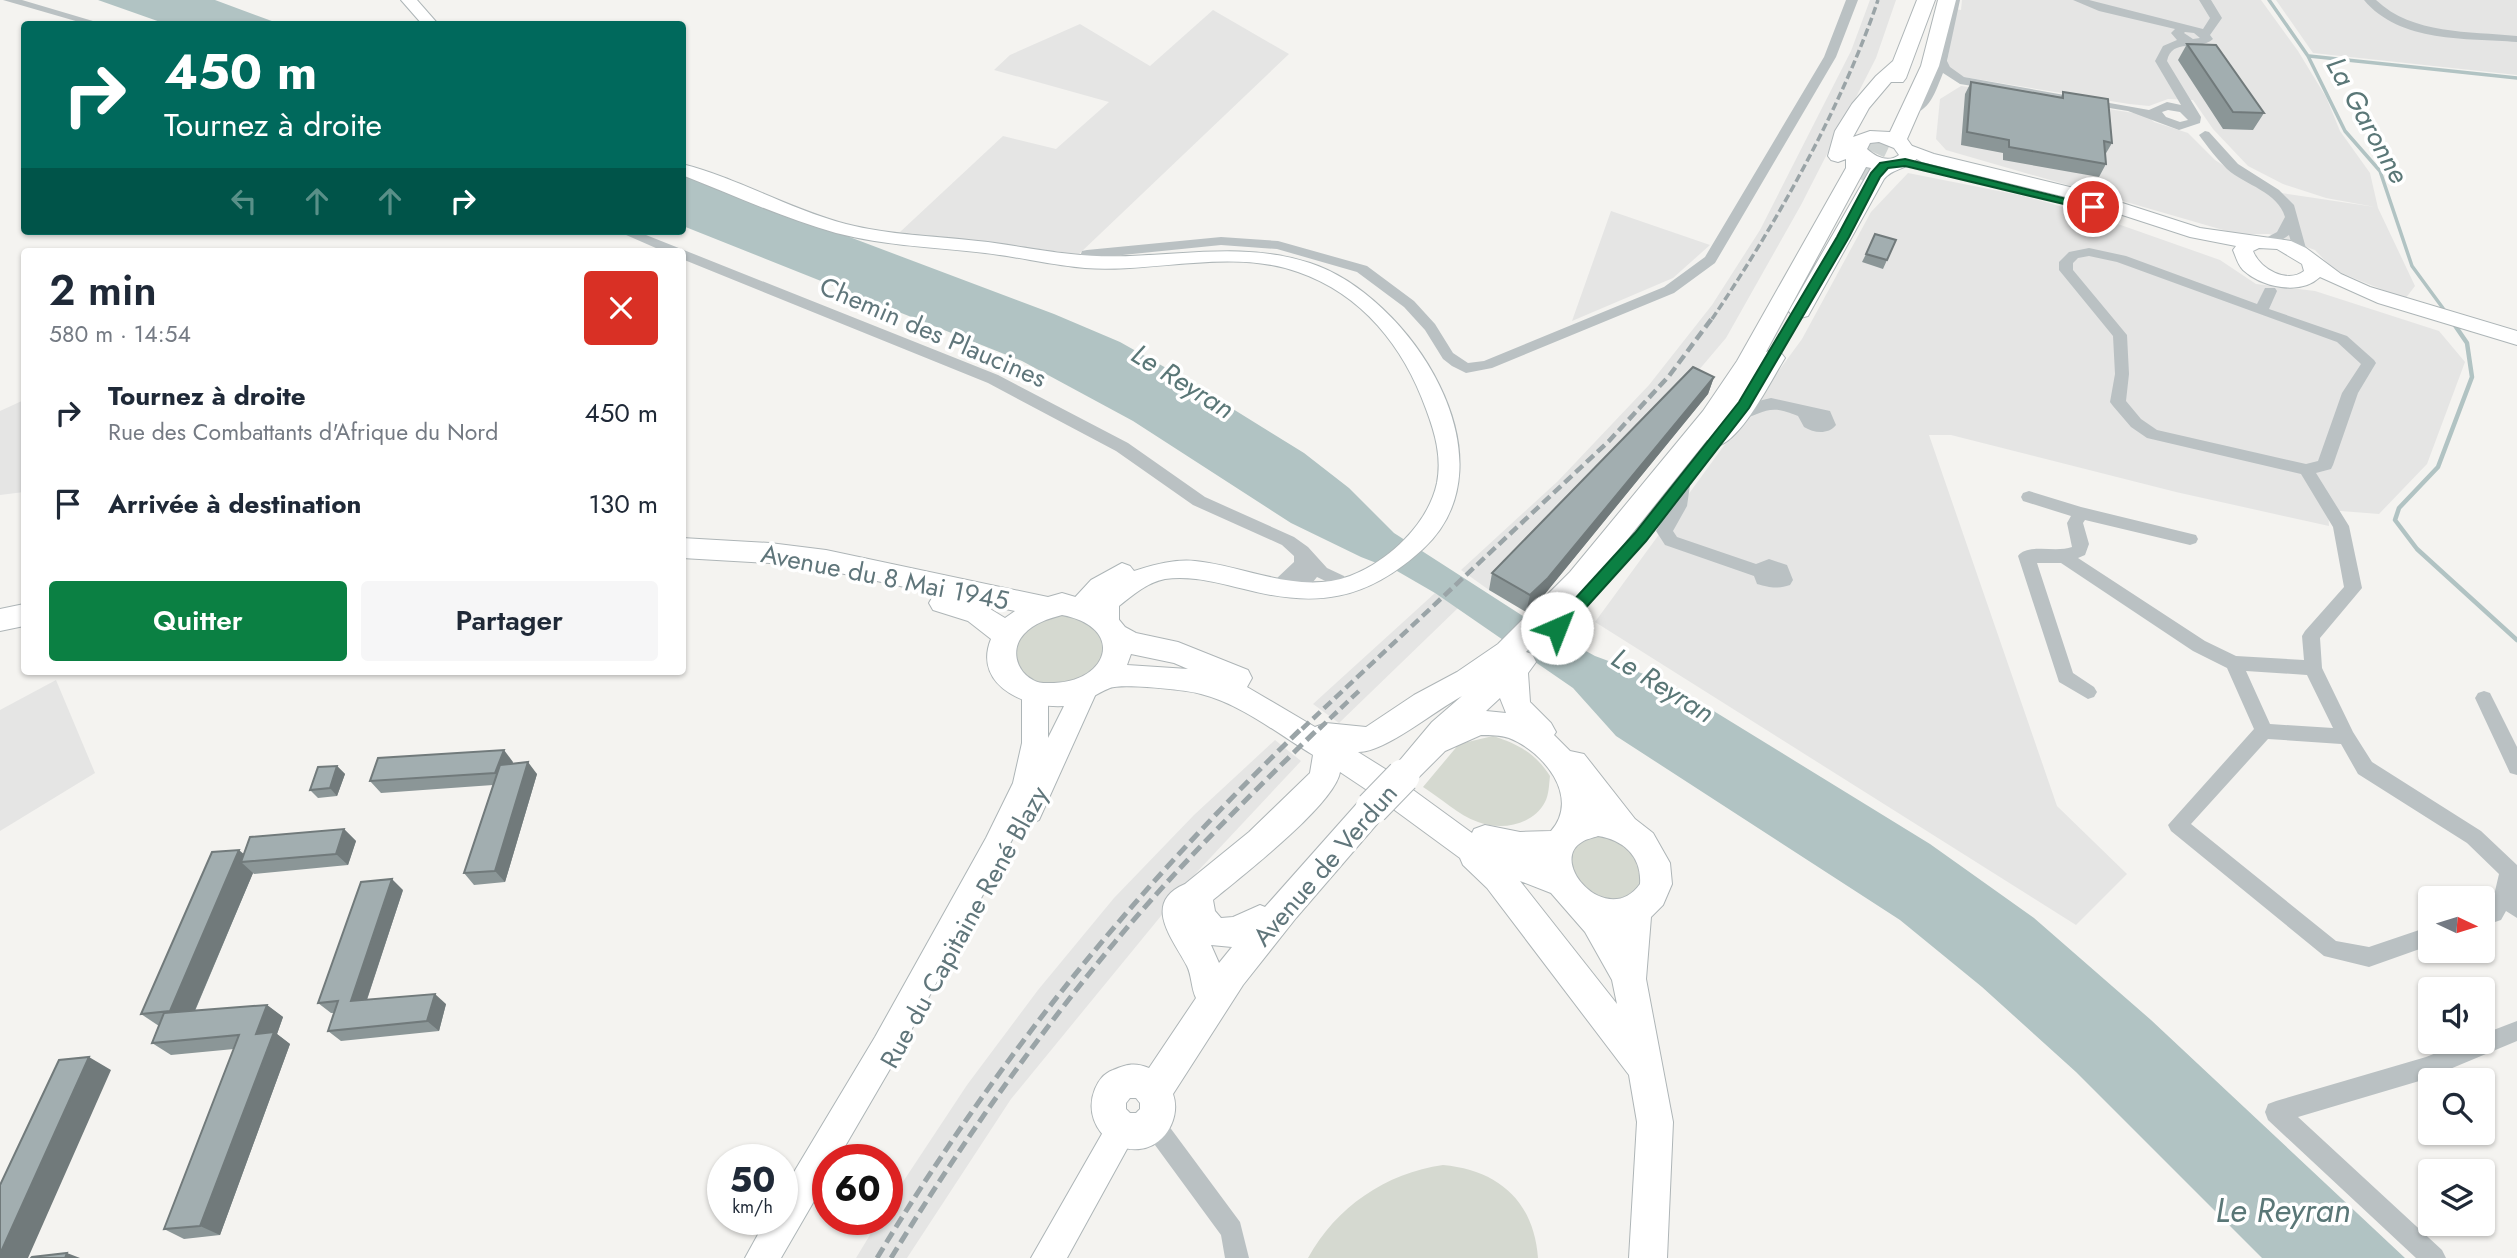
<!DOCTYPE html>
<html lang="fr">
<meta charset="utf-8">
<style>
:root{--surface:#fff;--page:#f6f6f7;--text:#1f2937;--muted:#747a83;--accent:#0b8043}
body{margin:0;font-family:Jost,sans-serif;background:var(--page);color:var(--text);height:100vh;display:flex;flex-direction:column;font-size:26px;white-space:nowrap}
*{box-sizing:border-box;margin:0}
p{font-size:23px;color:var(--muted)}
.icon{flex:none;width:38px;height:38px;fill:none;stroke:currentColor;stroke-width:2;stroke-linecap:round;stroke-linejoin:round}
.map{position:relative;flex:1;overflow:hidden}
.drawer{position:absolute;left:21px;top:248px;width:665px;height:427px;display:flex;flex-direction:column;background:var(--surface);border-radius:7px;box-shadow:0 2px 5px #0004}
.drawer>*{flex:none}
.hud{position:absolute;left:21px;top:21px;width:665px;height:214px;border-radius:7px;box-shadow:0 2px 5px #0004;background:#00695c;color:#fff;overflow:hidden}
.needle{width:46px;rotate:94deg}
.controls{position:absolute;left:2418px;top:886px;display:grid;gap:14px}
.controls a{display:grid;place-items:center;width:77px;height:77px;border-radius:7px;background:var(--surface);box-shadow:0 2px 5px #0004;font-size:35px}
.speed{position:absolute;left:707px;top:1144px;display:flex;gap:14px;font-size:35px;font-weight:700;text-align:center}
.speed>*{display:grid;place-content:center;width:91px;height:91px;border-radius:50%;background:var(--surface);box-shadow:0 2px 5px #0004;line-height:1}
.speed small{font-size:18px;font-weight:400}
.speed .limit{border:10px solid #d22;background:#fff;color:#111}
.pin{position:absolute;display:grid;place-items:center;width:60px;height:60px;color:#fff;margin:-30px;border:4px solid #fff;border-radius:50%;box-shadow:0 2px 7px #0007}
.me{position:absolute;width:77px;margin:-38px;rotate:44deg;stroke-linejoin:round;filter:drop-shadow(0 0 5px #0008)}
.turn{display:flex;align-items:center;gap:24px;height:147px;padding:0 28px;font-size:32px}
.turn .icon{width:91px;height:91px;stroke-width:2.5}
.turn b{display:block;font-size:49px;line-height:60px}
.lanes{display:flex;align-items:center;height:66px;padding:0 28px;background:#0003;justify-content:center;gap:35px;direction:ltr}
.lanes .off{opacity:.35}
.round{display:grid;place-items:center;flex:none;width:74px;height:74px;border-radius:7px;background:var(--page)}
.summary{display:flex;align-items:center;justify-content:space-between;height:119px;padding:0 28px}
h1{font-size:42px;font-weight:600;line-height:52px}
.button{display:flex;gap:14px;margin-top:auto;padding:14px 28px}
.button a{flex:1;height:80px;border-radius:7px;background:var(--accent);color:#fff;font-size:28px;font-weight:600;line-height:80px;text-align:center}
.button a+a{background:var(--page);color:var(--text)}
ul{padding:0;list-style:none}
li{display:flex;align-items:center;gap:21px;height:91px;padding:0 28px}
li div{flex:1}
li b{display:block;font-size:26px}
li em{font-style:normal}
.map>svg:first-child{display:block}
.built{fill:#e5e5e4}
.green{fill:#d5d9d0}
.water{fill:#b1c3c3}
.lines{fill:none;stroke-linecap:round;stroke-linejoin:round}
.stream-far1{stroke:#b1c3c3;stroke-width:3.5}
.stream{stroke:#b1c3c3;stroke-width:4.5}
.primary-tunnel{stroke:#cfd4d3;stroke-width:20;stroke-dasharray:20 10;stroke-linecap:butt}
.secondary-casing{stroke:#adb5b7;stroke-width:2}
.primary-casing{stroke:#aeb5b7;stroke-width:2}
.street{fill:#bac1c3;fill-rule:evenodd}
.secondary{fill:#fff;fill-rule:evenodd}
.primary{fill:#fff;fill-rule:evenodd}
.rail-far2{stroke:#9aa4a7;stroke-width:3.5;stroke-dasharray:8 3.5;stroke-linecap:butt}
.rail-far1{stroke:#9aa4a7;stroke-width:4.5;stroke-dasharray:10 5;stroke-linecap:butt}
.rail{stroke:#9aa4a7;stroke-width:5;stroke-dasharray:12 6;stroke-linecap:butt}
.primary-bridge-casing{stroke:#aeb5b7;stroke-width:35;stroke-linecap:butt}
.primary-bridge{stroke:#fff;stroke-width:33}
.wall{fill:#8b9697}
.shaded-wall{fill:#717a7b}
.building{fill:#a2aeb0;stroke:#717a7b;stroke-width:2}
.route{fill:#0b8043;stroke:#07532c;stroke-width:2}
.labels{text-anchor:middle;stroke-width:7;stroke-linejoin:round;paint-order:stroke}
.street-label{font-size:26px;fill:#60767b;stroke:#fff}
.water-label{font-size:28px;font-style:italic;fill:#5a7777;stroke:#fff}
.near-water-label{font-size:33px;font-style:italic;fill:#5a7777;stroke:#fff}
</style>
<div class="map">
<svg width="2517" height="1258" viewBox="0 0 2517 1258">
<rect width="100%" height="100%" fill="#f4f3f0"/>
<path class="built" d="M1870 0H1896L1876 58 1801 205 1726 338 1687 384 1489 590 1461 570 1558 481 1649 385 1712 305 1760 230 1851 51Z
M1962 0H2261L2298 51 2326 97 2340 131 2370 173 2378 208 2415 286 2405 299 2334 270 2315 250 2269 234H2237L1946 150 1936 139 1940 99 1961 86 1978 88 2146 115 2154 122 2188 133 2215 160 2261 190 2375 207 2326 198 2283 184 2248 166 2213 129 2193 100 2168 99 2149 106 2129 104 1964 77 1952 71 1947 63 1956 9 1961 10Z
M2276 0H2517V75L2313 53Z
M1213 10 1289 54 1079 254 900 232 1003 136 1056 149 1109 102 994 70 1010 55 1080 24 1150 66Z
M1908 173 2024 196 2098 217 2220 260 2256 284 2315 291 2439 331 2465 362 2427 464 2379 514 2328 510 2329 526 2176 492 1951 435H1929L2057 806 2127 874 2076 925 1595 622 1802 339 1871 212Z
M1611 211 1710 245 1673 278 1572 321Z
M24 400V492L0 495V411Z
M1435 593 1458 608 1339 723 1313 704Z
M56 680 95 773 0 831V710Z
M1275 740 1301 761 1197 872 1011 1099 907 1258H856L879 1220H887V1206L967 1085 1038 990 1114 898 1194 815Z"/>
<path class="green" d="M1059 614 1080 617 1101 634C1102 639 1105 645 1104 650 1103 685 1031 698 1016 664 1014 660 1015 652 1014 648L1030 625Z
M1493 736C1518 744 1535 753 1550 776 1549 784 1549 795 1545 802 1533 825 1502 831 1478 822 1458 815 1441 798 1423 787L1459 744Z
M1602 835 1635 850 1643 881 1634 894 1610 901 1576 885 1569 854 1578 841Z
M1443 1165C1498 1170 1534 1201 1538 1258H1308C1336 1207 1386 1173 1443 1165Z"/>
<path class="water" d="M98 0H215L280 24H166Z
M682 174 1054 314 1120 342 1175 373 1304 453 1349 488 1394 533 1526 618 1595 656 1668 683 1930 844 2034 918 2151 1020 2405 1258H2262L2076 1072 1982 987 1900 920 1616 736 1573 688 1435 593 1397 571 1361 557 1291 523 1133 421 1022 361 683 226Z"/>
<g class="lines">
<path class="stream-far1" d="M2269 0 2308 56 2345 131 2380 171 2412 266 2445 311
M2309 56 2517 78"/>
<path class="stream" d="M2454 324 2467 343 2472 377 2438 467 2399 508 2395 520 2417 549 2517 640"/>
<path class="primary-tunnel" d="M1862 180 1886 130"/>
<g class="secondary-casing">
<path id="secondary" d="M401 0H417L438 24H422Z
M1907 144 1934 154 2082 190 2200 228 2291 241 2306 248 2341 274 2370 287 2517 331V345L2378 303 2320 277C2300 296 2261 287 2243 270 2238 265 2236 257 2233 250L2236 246 2190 237 2070 198 1922 162 1898 149ZM2259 248 2277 249 2302 264 2304 271C2287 284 2260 269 2253 251Z
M682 164C738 178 789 209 846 224 889 235 934 236 978 241 1009 244 1040 251 1071 254 1151 264 1231 237 1310 263 1409 295 1518 461 1423 549 1366 601 1316 608 1244 589 1219 583 1191 575 1165 579 1146 583 1133 595 1119 606V621L1116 628 1107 630 1098 628 1095 621V605C1087 613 1082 616 1070 613L1067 606 1091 580 1122 563 1130 566 1134 571C1154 565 1173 559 1195 561 1246 566 1298 595 1350 576 1389 561 1428 524 1437 483 1442 457 1435 433 1426 409 1404 347 1362 294 1298 272 1230 248 1155 273 1085 268 1051 265 1019 257 985 253 935 247 885 246 836 233 783 218 733 195 682 175Z
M1085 679 1094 682 1098 689 1039 820 1029 824 1022 821 897 1057 837 1160H828V1177L781 1258H745L766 1220H782V1192L875 1037 986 838 1013 783 1022 743V693L1026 686 1035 683 1044 686 1048 693V738L1076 682Z
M1122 1113 1133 1118 1138 1129 1067 1258H1031L1111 1118Z"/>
</g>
<g class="primary-casing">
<path id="primary" d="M1917 0H1935L1906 78 1903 82H1891L1869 108 1853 137 1870 131 1890 132 1921 66 1938 0H1956L1939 66 1907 139 1919 156C1909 170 1894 167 1884 179L1808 316 1800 318 1792 316 1789 311 1871 168 1866 167 1766 352 1773 350 1781 353 1785 358C1771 380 1743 438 1718 446L1707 440 1590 586 1526 652 1532 654 1536 662 1528 673 1530 702 1551 723 1556 732 1554 735 1570 751 1584 754 1635 819 1653 833 1670 863 1672 884 1663 905 1651 917 1646 979 1673 1122 1667 1258H1629L1637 1122 1629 1075 1487 888 1463 865 1460 858 1385 803 1387 808 1383 817 1296 918 1243 985 1173 1094C1178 1108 1174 1124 1165 1135 1134 1171 1077 1133 1095 1089 1099 1080 1103 1074 1113 1070 1127 1064 1135 1062 1149 1068L1196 998C1191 988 1192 976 1187 966 1173 939 1141 903 1185 884L1249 832 1310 773 1313 755C1278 734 1241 704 1201 694 1187 690 1122 683 1110 688 1097 693 1087 702 1072 705 1033 712 971 688 991 639L968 621 933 610 929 603 933 596 937 594 826 570 770 563 682 558V538L770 543 826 550 1048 597 1062 593 1099 604 1111 610 1125 627 1136 633 1178 642 1248 670 1252 678 1247 687 1315 727 1326 723 1366 727 1414 695 1457 672 1498 644 1570 572 1703 411 1737 361 1846 168V159L1838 162 1831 160 1828 156 1835 131 1852 104 1876 76 1893 61ZM1879 142 1894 148 1899 155C1888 163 1876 157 1867 149L1870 143ZM982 604 1015 611 1005 618ZM1062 615C1125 627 1110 681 1054 683 1047 683 1039 684 1033 680 1016 671 1010 649 1024 634 1034 623 1048 619 1062 615ZM1131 654 1174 663 1188 669 1127 665ZM1462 696 1432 722 1390 772 1358 752C1384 753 1436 710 1462 696ZM1500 698 1506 713 1486 711ZM1481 735C1491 735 1500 735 1509 738 1543 751 1581 797 1551 831L1520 832 1485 825 1474 829 1472 833 1409 787 1445 751ZM1340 772 1376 796 1361 799 1265 907 1260 905 1233 917 1221 918 1215 911 1213 900C1241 877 1335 804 1340 772ZM1598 836C1624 840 1642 857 1640 884 1608 929 1547 862 1582 842 1586 839 1593 838 1598 836ZM1520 881 1551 893 1585 932 1612 980 1617 1004ZM1211 945 1232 947 1219 963ZM1130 1098H1136L1140 1103V1109L1136 1113H1130L1126 1109V1103Z
M24 604V626L0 631V609Z"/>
</g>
<path class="street" d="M3 0H22L103 24H86Z
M1846 0H1858L1836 57 1715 263 1674 293 1492 368 1466 373 1452 366 1443 359 1425 330 1404 307 1357 272 1277 249 1221 245 1093 258 1090 265 1085 266 1078 262 1082 251 1087 250 1221 237 1278 241 1367 266 1414 301 1435 324 1453 353 1468 363 1484 361 1664 287 1705 257 1824 57Z
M1948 0H1960L1947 61 1950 67 1964 77 2149 110 2167 102 2181 105 2155 61 2163 46 2177 40 2171 33 2175 29 2099 11 2073 0H2089L2203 29 2210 18 2199 0H2211L2222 18 2210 35 2213 39C2198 52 2172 37 2167 61L2201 117 2200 123 2179 130 2128 111 1960 84 1943 73C1936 90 1929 116 1906 114V108L1922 97 1935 61ZM2185 32 2194 33 2200 38 2193 39 2184 33ZM2168 110 2180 112 2188 120 2180 122 2166 117 2162 112Z
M2364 0H2376C2413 35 2469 31 2517 36V42C2467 38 2400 43 2364 0Z
M2205 131 2209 132 2238 164 2279 190 2294 205 2307 252 2305 255H2295L2289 235 2274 245H2264V239L2277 232 2285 217C2278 192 2245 185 2227 169 2217 159 2207 146 2199 135Z
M617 231H636L998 375 1128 443 1205 497 1294 537 1308 547 1327 568 1344 576 1347 581 1344 586 1338 587 1317 577C1309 588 1295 600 1282 596L1279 591 1284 585 1278 584 1276 579 1294 562V556L1282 545 1193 505 1116 451 988 383 682 259V252H665Z
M2089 248 2126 256 2257 304 2265 288H2275L2277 291 2269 309 2347 336 2374 360 2376 363 2358 393 2333 465 2331 469 2316 473 2349 526 2362 588 2320 638 2322 668 2353 732 2372 762 2481 831 2517 865V918L2506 911 2501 920 2483 926V908L2487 906 2495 891 2499 874 2467 843 2358 774 2341 744 2268 739 2191 824 2336 941 2369 947 2431 926V945L2369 967 2324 956 2171 831 2168 825 2254 729 2227 668 2193 651 2061 563H2037L2073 673 2094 687 2097 692 2094 697 2088 699 2059 682 2018 556C2028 543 2056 553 2072 547L2067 523 2071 516 2023 501 2021 497 2023 493 2029 491 2081 507 2196 535 2198 539 2196 543 2190 545 2085 520 2083 523 2089 544 2085 555 2078 558 2205 641 2236 656 2304 660 2302 636 2305 631 2344 587 2333 527 2301 474 2147 438 2131 427 2113 406 2110 402 2115 374 2113 336 2059 270V262L2069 252ZM2089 256 2117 262 2337 342 2361 364 2342 393 2318 461 2306 464 2157 430 2141 419 2126 401 2129 374 2127 335 2073 270V263L2078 258ZM2246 671 2307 675 2333 728 2270 724Z
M1771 398 1830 411 1836 425C1828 435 1814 433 1804 427L1798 416C1768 403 1765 413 1737 421L1729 416 1750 403Z
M1682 479 1690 485 1687 506 1673 531 1677 537 1756 564 1769 559 1787 565 1793 580 1790 585C1776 589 1771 588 1757 584L1754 576 1665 545 1656 531 1671 506 1674 485Z
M2484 691 2490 693 2517 747V775L2510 773 2475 698 2478 693Z
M2517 1021V1041L2426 1079 2298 1117 2442 1250 2446 1258H2416L2268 1120 2265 1112 2268 1104 2276 1101 2426 1057 2466 1041H2483V1034Z
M1152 1111 1160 1114 1240 1222 1249 1258H1225L1221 1235 1144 1130 1141 1122 1144 1114Z"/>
<use href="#secondary" class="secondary"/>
<use href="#primary" class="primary"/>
<path class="rail-far2" d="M1712 319C1775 226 1842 107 1878 0"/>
<path class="rail-far1" d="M1302 729 1609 441 1669 376 1713 317
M1319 729 1362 688"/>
<path class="rail" d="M877 1258C999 1056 1133 891 1303 727
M891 1258C959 1147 1032 1042 1115 942 1178 866 1249 796 1320 727"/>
<g class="primary-bridge-casing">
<path id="primary-bridge" d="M1372 808 1403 776"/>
</g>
<use href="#primary-bridge" class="primary-bridge"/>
</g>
<path class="wall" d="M2187 44 2264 113 2253 130 2223 129 2178 60Z
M1971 82 2061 97 2063 92 2112 143 2105 155 2106 164 2099 177 2003 160V153L1961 145 1965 94Z
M1896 240 1883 269 1862 262 1866 254Z
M1714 377 1708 394 1544 595 1526 612 1489 590 1492 573Z
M513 762 512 763 537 774 505 882 474 885 464 873 493 785 381 793 370 781Z
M337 766 345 774 337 796 318 798 310 790Z
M344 829 356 841 348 865 254 874 253 873 195 1011 267 1005 283 1017 277 1034 290 1044 220 1235 184 1239 164 1229 234 1049 171 1055 152 1043 159 1026 141 1014 244 854Z
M403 890 367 1000 446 1004 439 1031 341 1041 328 1031 335 1013H331L318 1003Z"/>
<path class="shaded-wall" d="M1714 377 1708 394 1544 595 1526 612 1530 595Z
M504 750 513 762 504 785 495 773Z
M528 762 537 774 505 882 495 871Z
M337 766 345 774 337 796 330 788Z
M344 829 356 841 348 865 336 854Z
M239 850 252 861 241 862 253 873 189 1024 170 1011Z
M392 879 403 890 363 1011 351 1001Z
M435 994 446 1004 439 1031 427 1021Z
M267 1005 283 1017 277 1034 290 1044 220 1235 200 1226 256 1034Z
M89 1057 111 1070 28 1258H0V1254Z
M67 1253 80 1258H65Z"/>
<path class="building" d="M2187 44 2216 45 2264 113 2233 112Z
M1971 82 2063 98V92L2108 99 2112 143 2104 141 2106 164 2009 147V140L1967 132Z
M1875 234 1896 240 1887 260 1866 254Z
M1693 367 1714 377 1548 578 1530 595 1492 573Z
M504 750 495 773 370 781 378 758Z
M528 762 495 871 464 873 500 765Z
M337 766 330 788 310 790 318 767Z
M344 829 336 854 241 862 250 837Z
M239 850 170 1011 141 1014 212 852Z
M392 879 351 1001 435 994 427 1021 328 1031 338 1001 318 1003 361 882Z
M267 1005 256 1034 274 1032 200 1226 164 1229 239 1035 152 1043 164 1013Z
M89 1057 0 1254V1185L59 1060Z
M67 1253 65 1258H31L32 1257Z"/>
<path class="route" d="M1905 159 2099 207 2093 211 1905 166 1888 168 1880 177 1849 237 1749 408 1646 541 1563 633H1552L1549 628 1552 624 1635 533 1739 402 1837 237 1871 173 1880 163Z"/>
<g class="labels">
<g class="street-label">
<text transform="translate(933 332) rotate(23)" y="9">Chemin des Plaucines</text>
<text transform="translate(885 577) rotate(11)" y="9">Avenue du 8 Mai 1945</text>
<text transform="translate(1325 865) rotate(-49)" y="9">Avenue de Verdun</text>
<text transform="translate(964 927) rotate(-61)" y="9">Rue du Capitaine René Blazy</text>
</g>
<g class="water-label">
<text transform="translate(2368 120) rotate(61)" y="10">La Garonne</text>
<text transform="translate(1183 381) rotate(32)" y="10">Le Reyran</text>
<text transform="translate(1663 685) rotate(32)" y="10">Le Reyran</text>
</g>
<g class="near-water-label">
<text x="2283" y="1222">Le Reyran</text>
</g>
</g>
</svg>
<div class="controls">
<a><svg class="needle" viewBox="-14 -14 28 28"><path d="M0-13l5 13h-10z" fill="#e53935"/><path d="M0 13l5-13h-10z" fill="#747a83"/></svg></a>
<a><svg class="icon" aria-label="sound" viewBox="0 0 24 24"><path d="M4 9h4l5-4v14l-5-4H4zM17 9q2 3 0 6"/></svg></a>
<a><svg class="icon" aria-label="search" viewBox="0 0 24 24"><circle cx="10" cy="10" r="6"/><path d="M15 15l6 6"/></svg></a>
<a><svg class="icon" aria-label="layers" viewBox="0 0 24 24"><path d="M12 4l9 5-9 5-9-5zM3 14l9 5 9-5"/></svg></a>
</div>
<div class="speed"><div>50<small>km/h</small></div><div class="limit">60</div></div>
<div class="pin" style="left:2093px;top:207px;background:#d93025"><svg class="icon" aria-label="arrive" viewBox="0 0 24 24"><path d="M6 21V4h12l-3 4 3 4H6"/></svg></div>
<svg class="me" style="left:1557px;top:628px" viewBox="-20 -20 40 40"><circle r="19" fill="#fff"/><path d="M0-13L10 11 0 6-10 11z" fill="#0b8043"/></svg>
<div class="hud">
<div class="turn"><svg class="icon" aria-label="right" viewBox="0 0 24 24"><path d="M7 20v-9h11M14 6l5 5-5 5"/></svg><div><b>450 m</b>Tournez à droite</div></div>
<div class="lanes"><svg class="icon off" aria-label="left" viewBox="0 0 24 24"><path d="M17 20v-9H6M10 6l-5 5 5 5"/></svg><svg class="icon off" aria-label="ahead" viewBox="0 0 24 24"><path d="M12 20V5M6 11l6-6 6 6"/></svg><svg class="icon off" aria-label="ahead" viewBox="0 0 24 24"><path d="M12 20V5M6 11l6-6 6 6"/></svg><svg class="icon" aria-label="right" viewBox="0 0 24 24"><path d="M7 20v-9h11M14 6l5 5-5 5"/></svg></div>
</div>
<section class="drawer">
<div class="summary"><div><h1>2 min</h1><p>580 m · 14:54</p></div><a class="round" style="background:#d93025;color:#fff"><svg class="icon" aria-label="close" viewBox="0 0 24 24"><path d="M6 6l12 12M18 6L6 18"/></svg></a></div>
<ul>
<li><svg class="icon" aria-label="right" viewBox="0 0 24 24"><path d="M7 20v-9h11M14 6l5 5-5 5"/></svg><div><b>Tournez à droite</b><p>Rue des Combattants d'Afrique du Nord</p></div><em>450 m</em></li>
<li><svg class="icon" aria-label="arrive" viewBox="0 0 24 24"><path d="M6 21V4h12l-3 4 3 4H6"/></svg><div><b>Arrivée à destination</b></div><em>130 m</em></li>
</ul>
<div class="button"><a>Quitter</a><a>Partager</a></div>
</section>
</div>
